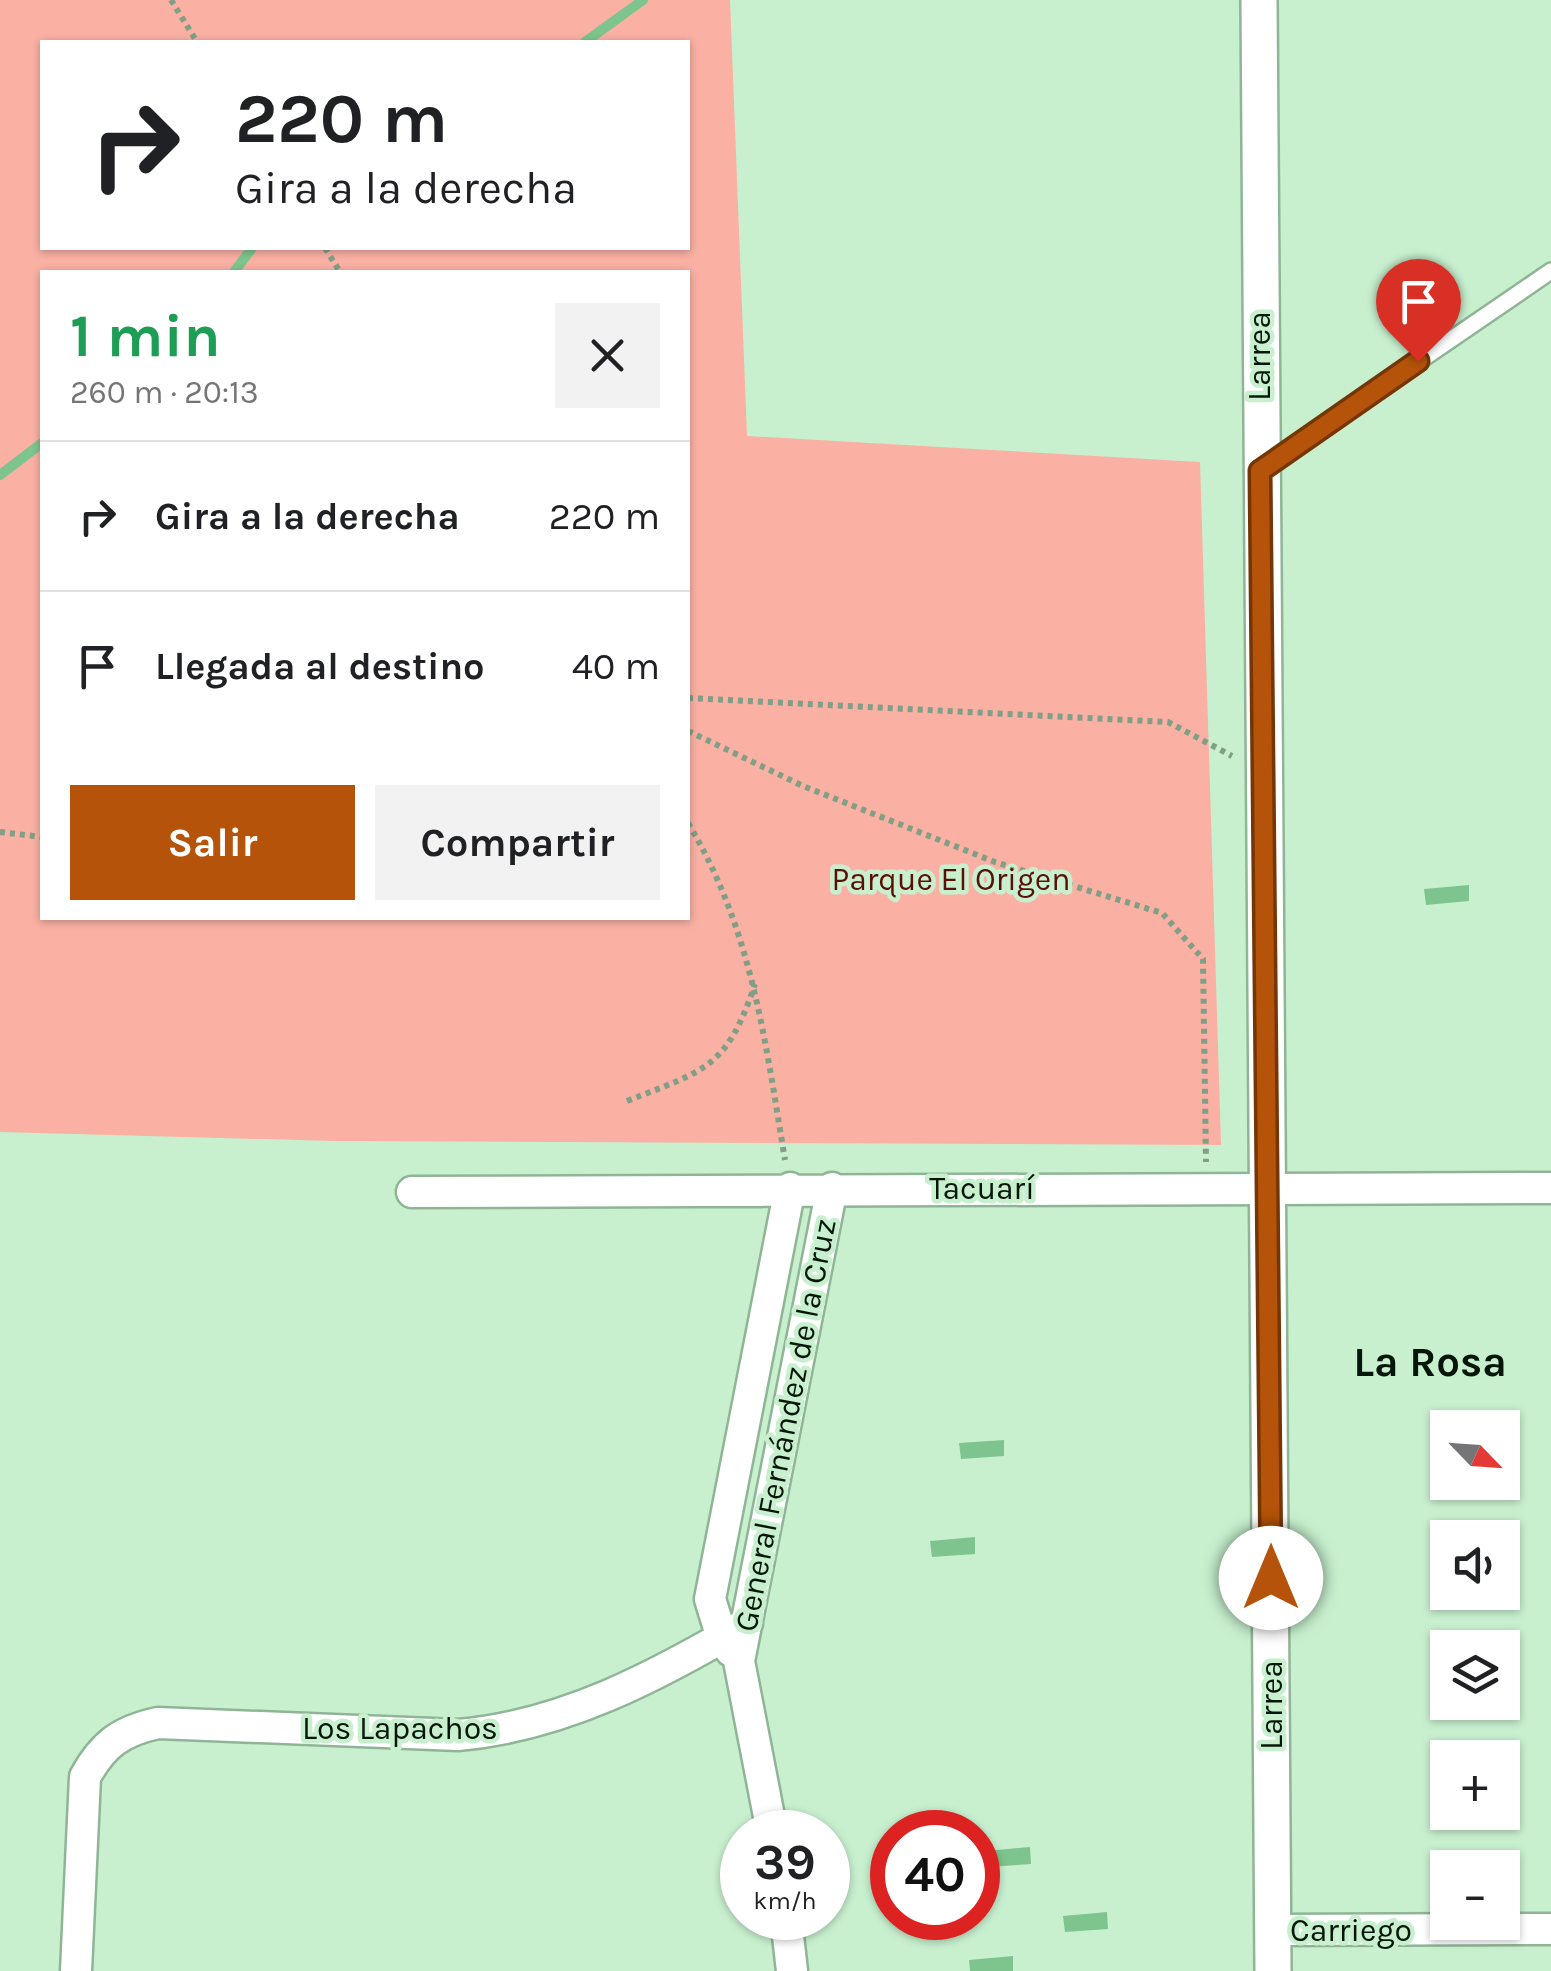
<!DOCTYPE html>
<html lang="es">
<meta charset="utf-8">
<style>
:root{--surface:#fff;--page:#f2f2f2;--text:#202124;--muted:#757577;--line:#e0e0e0;--accent:#b45309}
body{margin:0;font-family:Karla,sans-serif;background:var(--page);color:var(--text);height:100vh;display:flex;flex-direction:column;font-size:38px;white-space:nowrap}
*{box-sizing:border-box;margin:0}
p{font-size:32px;color:var(--muted)}
.icon{flex:none;width:55px;height:55px;fill:none;stroke:currentColor;stroke-width:2;stroke-linecap:round;stroke-linejoin:round}
.map{position:relative;flex:1;overflow:hidden}
.side{position:absolute;left:40px;top:270px;width:650px;height:650px;display:flex;flex-direction:column;background:var(--surface);border-radius:0px;box-shadow:0 2px 8px #0004}
.side>*{flex:none}
.top-card{position:absolute;left:40px;top:40px;width:650px;height:210px;border-radius:0px;box-shadow:0 2px 8px #0004;background:#fff;color:var(--text);overflow:hidden}
.needle{width:65px;rotate:115deg}
.fabs{position:absolute;left:1430px;top:1410px;display:grid;gap:20px}
.fabs a{display:grid;place-items:center;width:90px;height:90px;border-radius:0px;background:var(--surface);box-shadow:0 2px 8px #0004;font-size:50px}
.speed{position:absolute;left:720px;top:1810px;display:flex;gap:20px;font-size:50px;font-weight:700;text-align:center}
.speed>*{display:grid;place-content:center;width:130px;height:130px;border-radius:50%;background:var(--surface);box-shadow:0 2px 8px #0004;line-height:1}
.speed small{font-size:25px;font-weight:400}
.speed .limit{border:15px solid #d22;background:#fff;color:#111}
.pin{position:absolute;display:grid;place-items:center;width:85px;height:85px;color:#fff;margin:-102px -42px;border-radius:50% 50% 50% 0;rotate:-45deg;box-shadow:0 0 10px #0007}
.pin .icon{rotate:45deg}
.me{position:absolute;width:110px;margin:-55px;rotate:0deg;stroke-linejoin:round;filter:drop-shadow(0 0 8px #0008)}
.turn{display:flex;align-items:center;gap:35px;height:210px;padding:0 30px;font-size:45px}
.turn .icon{width:130px;height:130px;stroke-width:2.5}
.turn b{display:block;font-size:70px;line-height:85px}
.round{display:grid;place-items:center;flex:none;width:105px;height:105px;border-radius:0px;background:var(--page)}
.summary{display:flex;align-items:center;justify-content:space-between;height:170px;padding:0 30px}
h1{font-size:60px;font-weight:700;line-height:75px;color:#1e9e55}
.primary-button{display:flex;gap:20px;margin-top:auto;padding:20px 30px}
.primary-button a{flex:1;height:115px;border-radius:0px;background:var(--accent);color:#fff;font-size:40px;font-weight:700;line-height:115px;text-align:center}
.primary-button a+a{background:var(--page);color:var(--text)}
ul{padding:0;list-style:none}
li{display:flex;align-items:center;gap:30px;height:150px;padding:0 30px;border-top:2px solid var(--line)}
li div{flex:1}
li b{display:block;font-size:38px}
li em{font-style:normal}
.map>svg:first-child{display:block}
.green{fill:#fab0a3;fill-rule:evenodd}
.water{fill:#7ec48e}
.lines{fill:none;stroke-linecap:round;stroke-linejoin:round}
.stream{stroke:#7ec48e;stroke-width:10}
.service-casing{stroke:#8fb596;stroke-width:20}
.minor-casing{stroke:#8fb596;stroke-width:35}
.tertiary-casing{stroke:#8fb596;stroke-width:40}
.path{stroke:#819f86;stroke-width:6;stroke-dasharray:5 5;stroke-linecap:butt}
.service{stroke:#fff;stroke-width:15}
.minor{stroke:#fff;stroke-width:30}
.tertiary{stroke:#fff;stroke-width:35}
.route-casing{stroke:#753606;stroke-width:25}
.route{stroke:#b45309;stroke-width:18}
.labels{text-anchor:middle;stroke-width:9;stroke-linejoin:round;paint-order:stroke}
.street-label{font-size:32px;fill:#07160a;stroke:#c8f0cf}
.park-label{font-size:32px;fill:#5a1007;stroke:#c8f0cf}
.district-label{font-size:42px;font-weight:bold;fill:#07160a;stroke:#c8f0cf}
</style>
<div class="map">
<svg width="1551" height="1971" viewBox="0 0 1551 1971">
<rect width="100%" height="100%" fill="#c8f0cf"/>
<path class="green" d="M0 0H730L747 436 1200 462 1221 1145 333 1141 0 1132ZM42 42H688V248H42ZM42 272H688V918H42Z"/>
<path class="water" d="M1469 885V901L1426 905 1424 889Z
M1004 1440V1456L961 1459 959 1443Z
M975 1537V1554L932 1557 930 1541Z
M1030 1847 1031 1864 988 1867 986 1851Z
M1107 1912 1108 1929 1065 1932 1063 1916Z
M1013 1956V1971H970L969 1960Z"/>
<g class="lines">
<path class="stream" d="M585 42 643 0
M234 272 252 248
M0 475 42 443"/>
<g class="service-casing">
<path id="service" d="M1263 468 1551 271"/>
</g>
<g class="minor-casing">
<path id="minor" d="M412 1192 1551 1188
M731 1651 722 1638 710 1599 790 1188
M772 1832 739 1661 832 1188
M786 1918 792 1971
M1271 1930 1551 1929
M76 1971 85 1777C103 1744 121 1731 158 1723L458 1735C563 1726 657 1676 747 1623"/>
</g>
<g class="tertiary-casing">
<path id="tertiary" d="M1259 0 1273 1971"/>
</g>
<path class="path" d="M171 0 197 42
M325 248 340 272
M688 698 1168 722 1232 756
M688 731 803 786 995 862 1162 913 1203 959 1206 1162
M688 823C752 929 765 1040 785 1160
M0 832 42 837
M627 1101C706 1070 727 1068 755 984"/>
<use href="#service" class="service"/>
<use href="#minor" class="minor"/>
<use href="#tertiary" class="tertiary"/>
</g>
<g class="lines">
<g class="route-casing">
<path id="route" d="M1271 1578 1260 471 1418 361"/>
</g>
<use href="#route" class="route"/>
</g>
<g class="labels">
<g class="street-label">
<text transform="translate(1259 356) rotate(-90)" y="11">Larrea</text>
<text x="982" y="1199">Tacuarí</text>
<text transform="translate(785 1425) rotate(-79)" y="11">General Fernández de la Cruz</text>
<text transform="translate(1271 1705) rotate(-90)" y="11">Larrea</text>
<text x="400" y="1739">Los Lapachos</text>
<text x="1351" y="1941">Carriego</text>
</g>
<g class="park-label">
<text x="951" y="890">Parque El Origen</text>
</g>
<g class="district-label">
<text x="1430" y="1376">La Rosa</text>
</g>
</g>
</svg>
<div class="fabs">
<a><svg class="needle" viewBox="-14 -14 28 28"><path d="M0-13l5 13h-10z" fill="#e53935"/><path d="M0 13l5-13h-10z" fill="#757577"/></svg></a>
<a><svg class="icon" aria-label="sound" viewBox="0 0 24 24"><path d="M4 9h4l5-4v14l-5-4H4zM17 9q2 3 0 6"/></svg></a>
<a><svg class="icon" aria-label="layers" viewBox="0 0 24 24"><path d="M12 4l9 5-9 5-9-5zM3 14l9 5 9-5"/></svg></a>
<a>+</a>
<a>−</a>
</div>
<div class="speed"><div>39<small>km/h</small></div><div class="limit">40</div></div>
<div class="pin" style="left:1418px;top:361px;background:#d93025"><svg class="icon" aria-label="arrive" viewBox="0 0 24 24"><path d="M6 21V4h12l-3 4 3 4H6"/></svg></div>
<svg class="me" style="left:1271px;top:1578px" viewBox="-20 -20 40 40"><circle r="19" fill="#fff"/><path d="M0-13L10 11 0 6-10 11z" fill="#b45309"/></svg>
<div class="top-card">
<div class="turn"><svg class="icon" aria-label="right" viewBox="0 0 24 24"><path d="M7 20v-9h11M14 6l5 5-5 5"/></svg><div><b>220 m</b>Gira a la derecha</div></div>
</div>
<section class="side">
<div class="summary"><div><h1>1 min</h1><p>260 m · 20:13</p></div><a class="round"><svg class="icon" aria-label="close" viewBox="0 0 24 24"><path d="M6 6l12 12M18 6L6 18"/></svg></a></div>
<ul>
<li><svg class="icon" aria-label="right" viewBox="0 0 24 24"><path d="M7 20v-9h11M14 6l5 5-5 5"/></svg><div><b>Gira a la derecha</b></div><em>220 m</em></li>
<li><svg class="icon" aria-label="arrive" viewBox="0 0 24 24"><path d="M6 21V4h12l-3 4 3 4H6"/></svg><div><b>Llegada al destino</b></div><em>40 m</em></li>
</ul>
<div class="primary-button"><a>Salir</a><a>Compartir</a></div>
</section>
</div>
